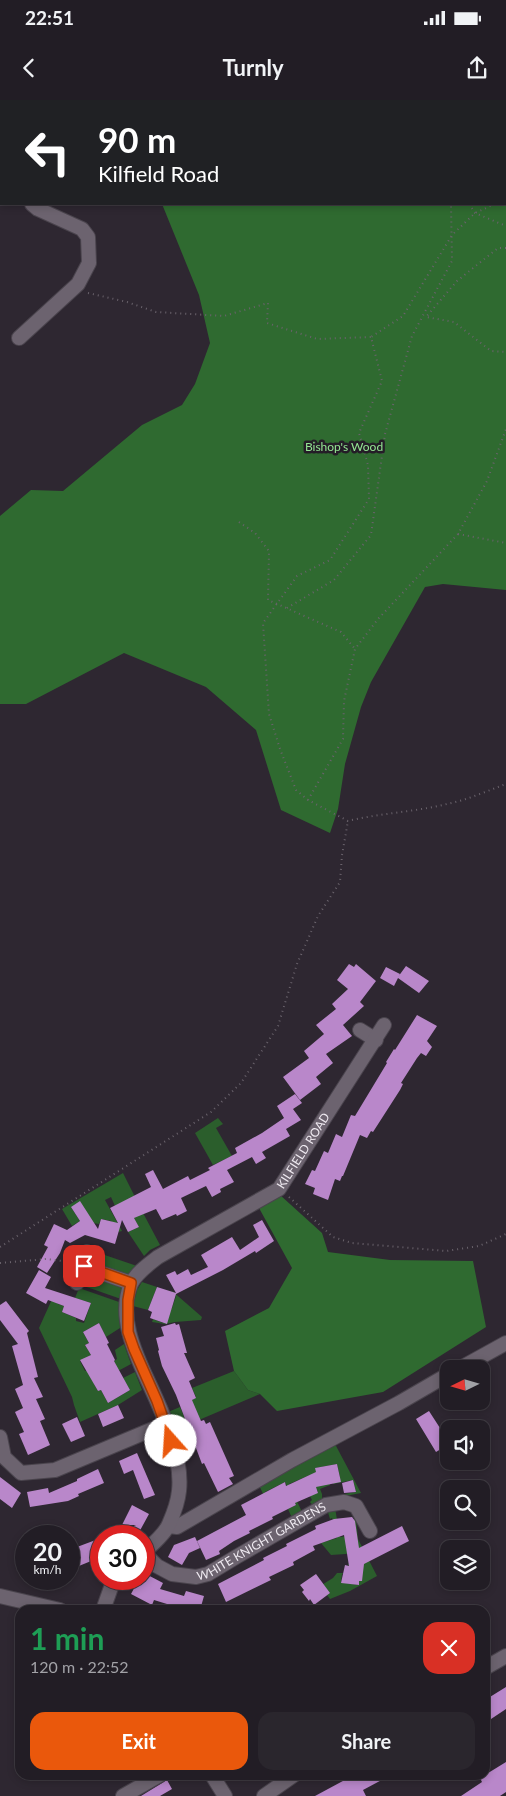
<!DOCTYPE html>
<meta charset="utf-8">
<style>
:root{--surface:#221d25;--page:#2a262d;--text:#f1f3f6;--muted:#a2a2a7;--line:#3f3b42;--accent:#ea580c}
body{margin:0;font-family:Lato,sans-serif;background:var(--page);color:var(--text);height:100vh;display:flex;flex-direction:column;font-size:19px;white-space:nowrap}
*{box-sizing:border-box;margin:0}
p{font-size:16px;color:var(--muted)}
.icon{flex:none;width:28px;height:28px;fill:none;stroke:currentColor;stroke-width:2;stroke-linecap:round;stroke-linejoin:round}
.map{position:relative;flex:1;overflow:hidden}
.drawer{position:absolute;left:15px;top:1505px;width:475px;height:175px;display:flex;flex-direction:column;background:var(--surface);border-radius:15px;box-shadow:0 2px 8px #0003,0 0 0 1px var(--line)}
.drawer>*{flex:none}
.banner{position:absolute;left:0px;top:0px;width:506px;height:105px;box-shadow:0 2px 8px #0003,0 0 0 1px var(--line);background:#202124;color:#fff;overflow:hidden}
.needle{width:32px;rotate:265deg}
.buttons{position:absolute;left:440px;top:1260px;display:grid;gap:10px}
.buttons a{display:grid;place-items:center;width:50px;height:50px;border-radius:10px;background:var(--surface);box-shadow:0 2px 8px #0003,0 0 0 1px var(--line);font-size:25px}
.speed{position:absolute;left:15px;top:1425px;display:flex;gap:10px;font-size:25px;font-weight:700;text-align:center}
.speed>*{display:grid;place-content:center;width:65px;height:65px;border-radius:50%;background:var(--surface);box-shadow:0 2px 8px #0003,0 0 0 1px var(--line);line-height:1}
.speed small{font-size:12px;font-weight:400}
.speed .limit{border:8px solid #d22;background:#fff;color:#111}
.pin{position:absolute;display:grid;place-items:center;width:42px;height:42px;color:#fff;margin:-21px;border-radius:10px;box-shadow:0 2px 8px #0006}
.me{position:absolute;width:55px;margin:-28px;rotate:341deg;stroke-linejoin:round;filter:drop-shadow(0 0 4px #0008)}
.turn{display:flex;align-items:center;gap:18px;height:105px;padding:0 15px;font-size:22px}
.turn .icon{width:65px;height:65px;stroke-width:2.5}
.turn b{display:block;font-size:35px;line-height:42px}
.round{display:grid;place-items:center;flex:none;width:52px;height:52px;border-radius:15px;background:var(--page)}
.overview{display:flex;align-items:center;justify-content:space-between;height:85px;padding:0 15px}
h1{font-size:30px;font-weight:700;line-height:38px;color:#1e9e55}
.primary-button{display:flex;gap:10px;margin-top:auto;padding:10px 15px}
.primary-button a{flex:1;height:58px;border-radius:15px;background:var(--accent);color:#fff;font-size:20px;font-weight:700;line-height:58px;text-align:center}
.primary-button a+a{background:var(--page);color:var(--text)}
.status{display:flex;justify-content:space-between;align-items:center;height:35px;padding:0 25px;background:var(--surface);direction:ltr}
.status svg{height:14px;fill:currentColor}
header{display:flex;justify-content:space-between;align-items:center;height:65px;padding:0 15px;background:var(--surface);font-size:22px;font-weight:700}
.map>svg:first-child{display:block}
.green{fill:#2b5e2c}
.forest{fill:#2f6a30}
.building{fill:#b987ca}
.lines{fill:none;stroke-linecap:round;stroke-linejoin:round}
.minor-casing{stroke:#4a444d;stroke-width:16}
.path{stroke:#6a636c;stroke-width:2;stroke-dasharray:1 4;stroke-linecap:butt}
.minor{stroke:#6c636f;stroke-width:14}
.route-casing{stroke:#983908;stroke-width:12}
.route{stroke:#ea580c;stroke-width:9}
.labels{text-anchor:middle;stroke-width:5;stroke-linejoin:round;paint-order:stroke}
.park-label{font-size:12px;fill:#94e693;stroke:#241d27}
.street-label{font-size:12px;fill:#efeaf1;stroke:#241d27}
</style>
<div class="status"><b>22:51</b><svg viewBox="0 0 49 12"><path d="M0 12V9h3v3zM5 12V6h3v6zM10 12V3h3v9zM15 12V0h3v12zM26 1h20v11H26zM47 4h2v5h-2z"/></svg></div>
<header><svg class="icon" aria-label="back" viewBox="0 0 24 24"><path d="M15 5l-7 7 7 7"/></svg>Turnly<svg class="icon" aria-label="share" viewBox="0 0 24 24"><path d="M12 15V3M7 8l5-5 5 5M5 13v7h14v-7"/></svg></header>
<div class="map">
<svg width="506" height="1696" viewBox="0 0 506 1696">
<rect width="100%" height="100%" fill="#2e2731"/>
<path class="green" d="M218 1018 223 1024 216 1028 232 1056 213 1065 195 1033Z
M123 1073 135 1097 115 1106 111 1097 105 1100 122 1131 118 1132 111 1121 101 1119 99 1124 93 1123 71 1107 80 1121 72 1126 62 1109Z
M142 1111 160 1145 150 1150 144 1156 128 1132 139 1127 134 1119 135 1114Z
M93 1151 137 1166 127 1177 90 1163Z
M84 1172 124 1187 121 1199 81 1185Z
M142 1182 157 1187 148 1210 133 1206 137 1190Z
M79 1188 119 1202 120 1228 106 1237 99 1223 83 1232 89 1243 85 1245 91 1255 80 1261 85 1271 91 1268 103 1279 94 1284 98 1291 101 1290 108 1303 130 1290 123 1278 135 1272 142 1290 118 1305 80 1322 74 1305 72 1297 39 1228 53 1197 58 1204 64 1206 62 1212 76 1218V1221L84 1223 91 1203 75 1198Z
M171 1190 202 1217 201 1220 175 1222 165 1224 152 1222 153 1219 163 1223 165 1217 172 1208 176 1196Z
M124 1244 131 1264 118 1271 114 1261 117 1259 115 1250Z
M234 1271 248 1290 260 1294 173 1331 168 1312 180 1307 187 1324 192 1300 196 1297 192 1288Z
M335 1344 361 1393 345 1396 344 1394 356 1392 353 1380 333 1384V1379L340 1377 337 1364 316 1368 330 1380V1385L320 1389 322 1394V1401L313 1406 310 1402 312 1400 310 1396 318 1392 310 1375 289 1384 302 1412 292 1418 288 1409 296 1405 285 1382 265 1392 273 1410 271 1411 258 1383Z
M335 1408 340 1437 356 1435 354 1419H356L358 1439 377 1476 350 1491 330 1499 327 1495 330 1493 320 1486 333 1478 337 1473H344L342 1474 341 1482 358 1485 360 1467 349 1466 348 1464 361 1462 360 1453 331 1455 321 1443 337 1438 331 1421 333 1420 332 1418 330 1419 327 1409Z"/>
<path class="forest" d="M310 0H506V490L443 484 425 487 371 582 361 607 345 664 338 709 330 733 281 710 256 630 206 587 124 553 26 604H0V416L31 390 63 391 142 325 182 305 195 284 210 243 199 195 162 104H505V1H310Z
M280 1095 322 1133 328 1152 390 1160 473 1161 486 1227 383 1292 277 1311 260 1294 248 1290 234 1271 225 1231 269 1208 292 1168 259 1108Z"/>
<path class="building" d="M349 864 354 867 356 864 376 881 360 902 364 906 343 925 352 936 326 954 333 963 316 977 321 984 300 1000 283 977 309 958 304 951 324 934 316 925 336 909 332 904 348 889 337 880Z
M406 866 429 881 419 893 398 878 394 886 380 878 386 867 400 874 398 877Z
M417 915 437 926 427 941 432 947 426 956 421 953 417 958 401 983 403 984 400 990 373 1032 371 1031 367 1038 360 1035 343 1076H342L340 1081 335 1079 328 1100 313 1094 315 1088 305 1084 312 1070 315 1071 324 1051 328 1053 336 1034 342 1037 351 1015 355 1016 387 963 386 962 394 949 395 950Z
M295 994 302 1003 293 1009 301 1020 286 1029 290 1036 262 1052 266 1058 256 1064 252 1057 227 1070 234 1082 220 1089 221 1092 212 1097 206 1086 181 1098 187 1111 177 1116 176 1114 162 1120 156 1109 134 1118 139 1127 128 1132 122 1120 115 1144 85 1135 70 1143 65 1140 60 1153 47 1173 37 1167 48 1147 44 1145 54 1124 67 1130 80 1121 71 1107 80 1101 98 1129 101 1119 118 1123 110 1108 151 1087 145 1074 153 1070 163 1089 188 1076 190 1080 210 1070 208 1068 237 1053 235 1048 262 1033 284 1018 277 1006Z
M262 1120 274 1141 256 1153 255 1151 223 1170 176 1194 167 1224 150 1218 152 1212 148 1210 157 1187 176 1193 166 1175 175 1171 177 1175 188 1169 191 1175 208 1167 201 1155 232 1137 240 1150 259 1137 253 1125Z
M39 1170 51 1177 45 1188 91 1203 84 1221 62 1212 64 1206 48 1200 46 1204 26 1193Z
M6 1201 29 1231 27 1233 38 1277 34 1278 43 1297 36 1299 45 1319 40 1321 50 1345 28 1355 19 1334 24 1332 15 1312 23 1308 15 1289 23 1285 12 1246 18 1244 0 1220V1205Z
M99 1223 109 1243 107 1244 115 1260 114 1261 130 1290 108 1303 101 1290 98 1291 80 1260 91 1255 85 1245 89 1243 83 1232Z
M175 1223 176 1225 179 1224 187 1253H184L195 1278 189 1281 196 1298 192 1300 201 1321 204 1320 206 1324 210 1322 234 1376 229 1378 233 1384 218 1392 204 1363 202 1364 176 1295 162 1266 158 1251 159 1250 156 1238 164 1236 161 1227Z
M118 1305 124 1318 103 1327 98 1314Z
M429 1311 449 1342V1344L436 1352 416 1319Z
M77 1317 85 1336 71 1342 62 1324Z
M137 1353 155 1395 144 1399 133 1370 124 1374 119 1361Z
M337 1364 341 1382 316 1387 318 1393 295 1403 296 1405 272 1417 273 1419 249 1431 250 1433 234 1441 219 1451 220 1454 206 1460 197 1441 246 1415 241 1405 285 1382 286 1386 316 1372 315 1368Z
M98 1369 104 1383 78 1394 79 1396 68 1401 30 1407 27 1392 48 1388 49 1393 77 1381V1379Z
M0 1377 21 1393 12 1408 0 1399Z
M353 1380 356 1392 344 1393 342 1383Z
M132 1405 149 1414 137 1436H110L136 1425H122Z
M352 1417 355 1421 359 1448 402 1426 409 1441 364 1464 362 1481H359V1485L341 1483 345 1465 349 1466 344 1435 313 1446 315 1450 293 1462 294 1465 269 1477 271 1480 226 1502 218 1484 264 1460 263 1458 287 1446 286 1444 316 1429 315 1426 334 1419Z
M195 1437 200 1448 189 1453 182 1465 168 1457 174 1445Z
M101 1438V1457L69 1470V1450Z
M144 1473 163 1483 160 1489 184 1496 186 1491 204 1496 200 1510H193L180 1506V1508L154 1500 152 1505 131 1494 139 1479H144Z
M316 1474 330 1493 314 1505 310 1499 309 1501 302 1492 304 1490 300 1485Z
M506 1587V1609L485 1623V1600Z
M506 1662V1692L500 1696H461L482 1682 480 1678Z
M354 1675H391L363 1690 366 1696H315Z
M167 1680 172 1689 160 1696H141Z"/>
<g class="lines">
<g class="minor-casing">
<g id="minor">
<path d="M0 77 1 78"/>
<path d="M19 238 78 184 89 163 88 137 82 129 38 109 32 104"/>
<path d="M360 930 376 940"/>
<path d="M84 1167 131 1183"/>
<path d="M77 1183 87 1152"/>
<path d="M459 1269 506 1243"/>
<path d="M0 1337 4 1357 21 1373 55 1370 165 1324"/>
<path d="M169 1426 177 1427 292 1360 399 1303 449 1274"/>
<path id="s1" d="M144 1452C152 1445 165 1434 169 1424 173 1415 178 1401 179 1391 183 1356 162 1311 147 1279 134 1251 118 1215 131 1184 136 1173 149 1164 158 1157L279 1089 384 925"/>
<path id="s2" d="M144 1453 157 1466 172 1474 196 1477 208 1474 236 1457 326 1405 344 1402 356 1406 370 1431"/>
<path d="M0 1496 60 1510"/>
<path d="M103 1510 114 1479"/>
<path d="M485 1568 506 1556"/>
<path d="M212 1675 225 1696"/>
<path d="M123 1696 160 1675"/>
<path d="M264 1696 294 1675"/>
</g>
</g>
<path class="path" d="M427 0V1
M447 0 448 1
M500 0V1
M505 16 506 19
M505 80H506
M505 99 506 98
M469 104 475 113 506 126
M495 104 475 113 452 135 403 216 371 237 382 281 359 333 368 365 369 399 330 460 297 476 263 523 269 614 280 649 296 690 308 700 348 721C381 713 414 712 447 704 467 700 487 691 506 684
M506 148H498L457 181 426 217 454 222 491 251 506 252
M88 193 127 202 156 212 224 216 268 203 267 223 317 239 371 237
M239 422 255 433 269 451 268 500 341 532 355 549
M458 434 506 443
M287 508 334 480 371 435 385 334 412 236 452 161 451 104
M308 700 343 639 344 601 355 549 378 519 458 434 487 381 506 329
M289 1097 333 1137 352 1143 446 1151 479 1146 506 1134
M0 1147 211 1012 241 983 278 926 297 864 318 816 340 782 342 755 348 721
M0 1163 46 1159 70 1162"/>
<use href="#minor" class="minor"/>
</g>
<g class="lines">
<g class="route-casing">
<path id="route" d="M84 1166 131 1183 128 1200V1232L134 1249 157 1301 171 1341"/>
</g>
<use href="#route" class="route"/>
</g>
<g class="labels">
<g class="park-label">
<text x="344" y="351">Bishop's Wood</text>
</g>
<g class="street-label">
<text dy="4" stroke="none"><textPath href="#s1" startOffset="512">KILFIELD ROAD</textPath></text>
<text dy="4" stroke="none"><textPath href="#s2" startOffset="134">WHITE KNIGHT GARDENS</textPath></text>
</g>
</g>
</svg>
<div class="buttons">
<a><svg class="needle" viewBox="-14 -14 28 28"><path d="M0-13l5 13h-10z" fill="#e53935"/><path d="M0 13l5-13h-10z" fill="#a2a2a7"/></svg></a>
<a><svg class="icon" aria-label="sound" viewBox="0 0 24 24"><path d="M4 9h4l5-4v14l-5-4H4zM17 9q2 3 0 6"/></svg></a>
<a><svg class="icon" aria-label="search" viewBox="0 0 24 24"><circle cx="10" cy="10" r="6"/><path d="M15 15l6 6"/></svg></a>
<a><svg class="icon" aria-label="layers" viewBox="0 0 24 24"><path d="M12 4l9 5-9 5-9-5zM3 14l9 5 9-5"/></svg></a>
</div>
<div class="speed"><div>20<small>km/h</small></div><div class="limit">30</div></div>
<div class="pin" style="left:84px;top:1166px;background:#d93025"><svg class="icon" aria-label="arrive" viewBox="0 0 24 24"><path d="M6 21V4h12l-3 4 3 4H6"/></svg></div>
<svg class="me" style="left:171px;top:1341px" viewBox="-20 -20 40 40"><circle r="19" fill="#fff"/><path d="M0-13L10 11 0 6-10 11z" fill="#ea580c"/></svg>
<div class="banner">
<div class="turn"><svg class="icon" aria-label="left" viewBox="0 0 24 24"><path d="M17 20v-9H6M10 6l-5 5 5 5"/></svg><div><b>90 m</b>Kilfield Road</div></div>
</div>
<section class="drawer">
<div class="overview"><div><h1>1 min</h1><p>120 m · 22:52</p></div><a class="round" style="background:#d93025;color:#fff"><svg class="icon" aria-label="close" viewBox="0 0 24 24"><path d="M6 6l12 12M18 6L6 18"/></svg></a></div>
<div class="primary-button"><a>Exit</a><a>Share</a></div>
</section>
</div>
